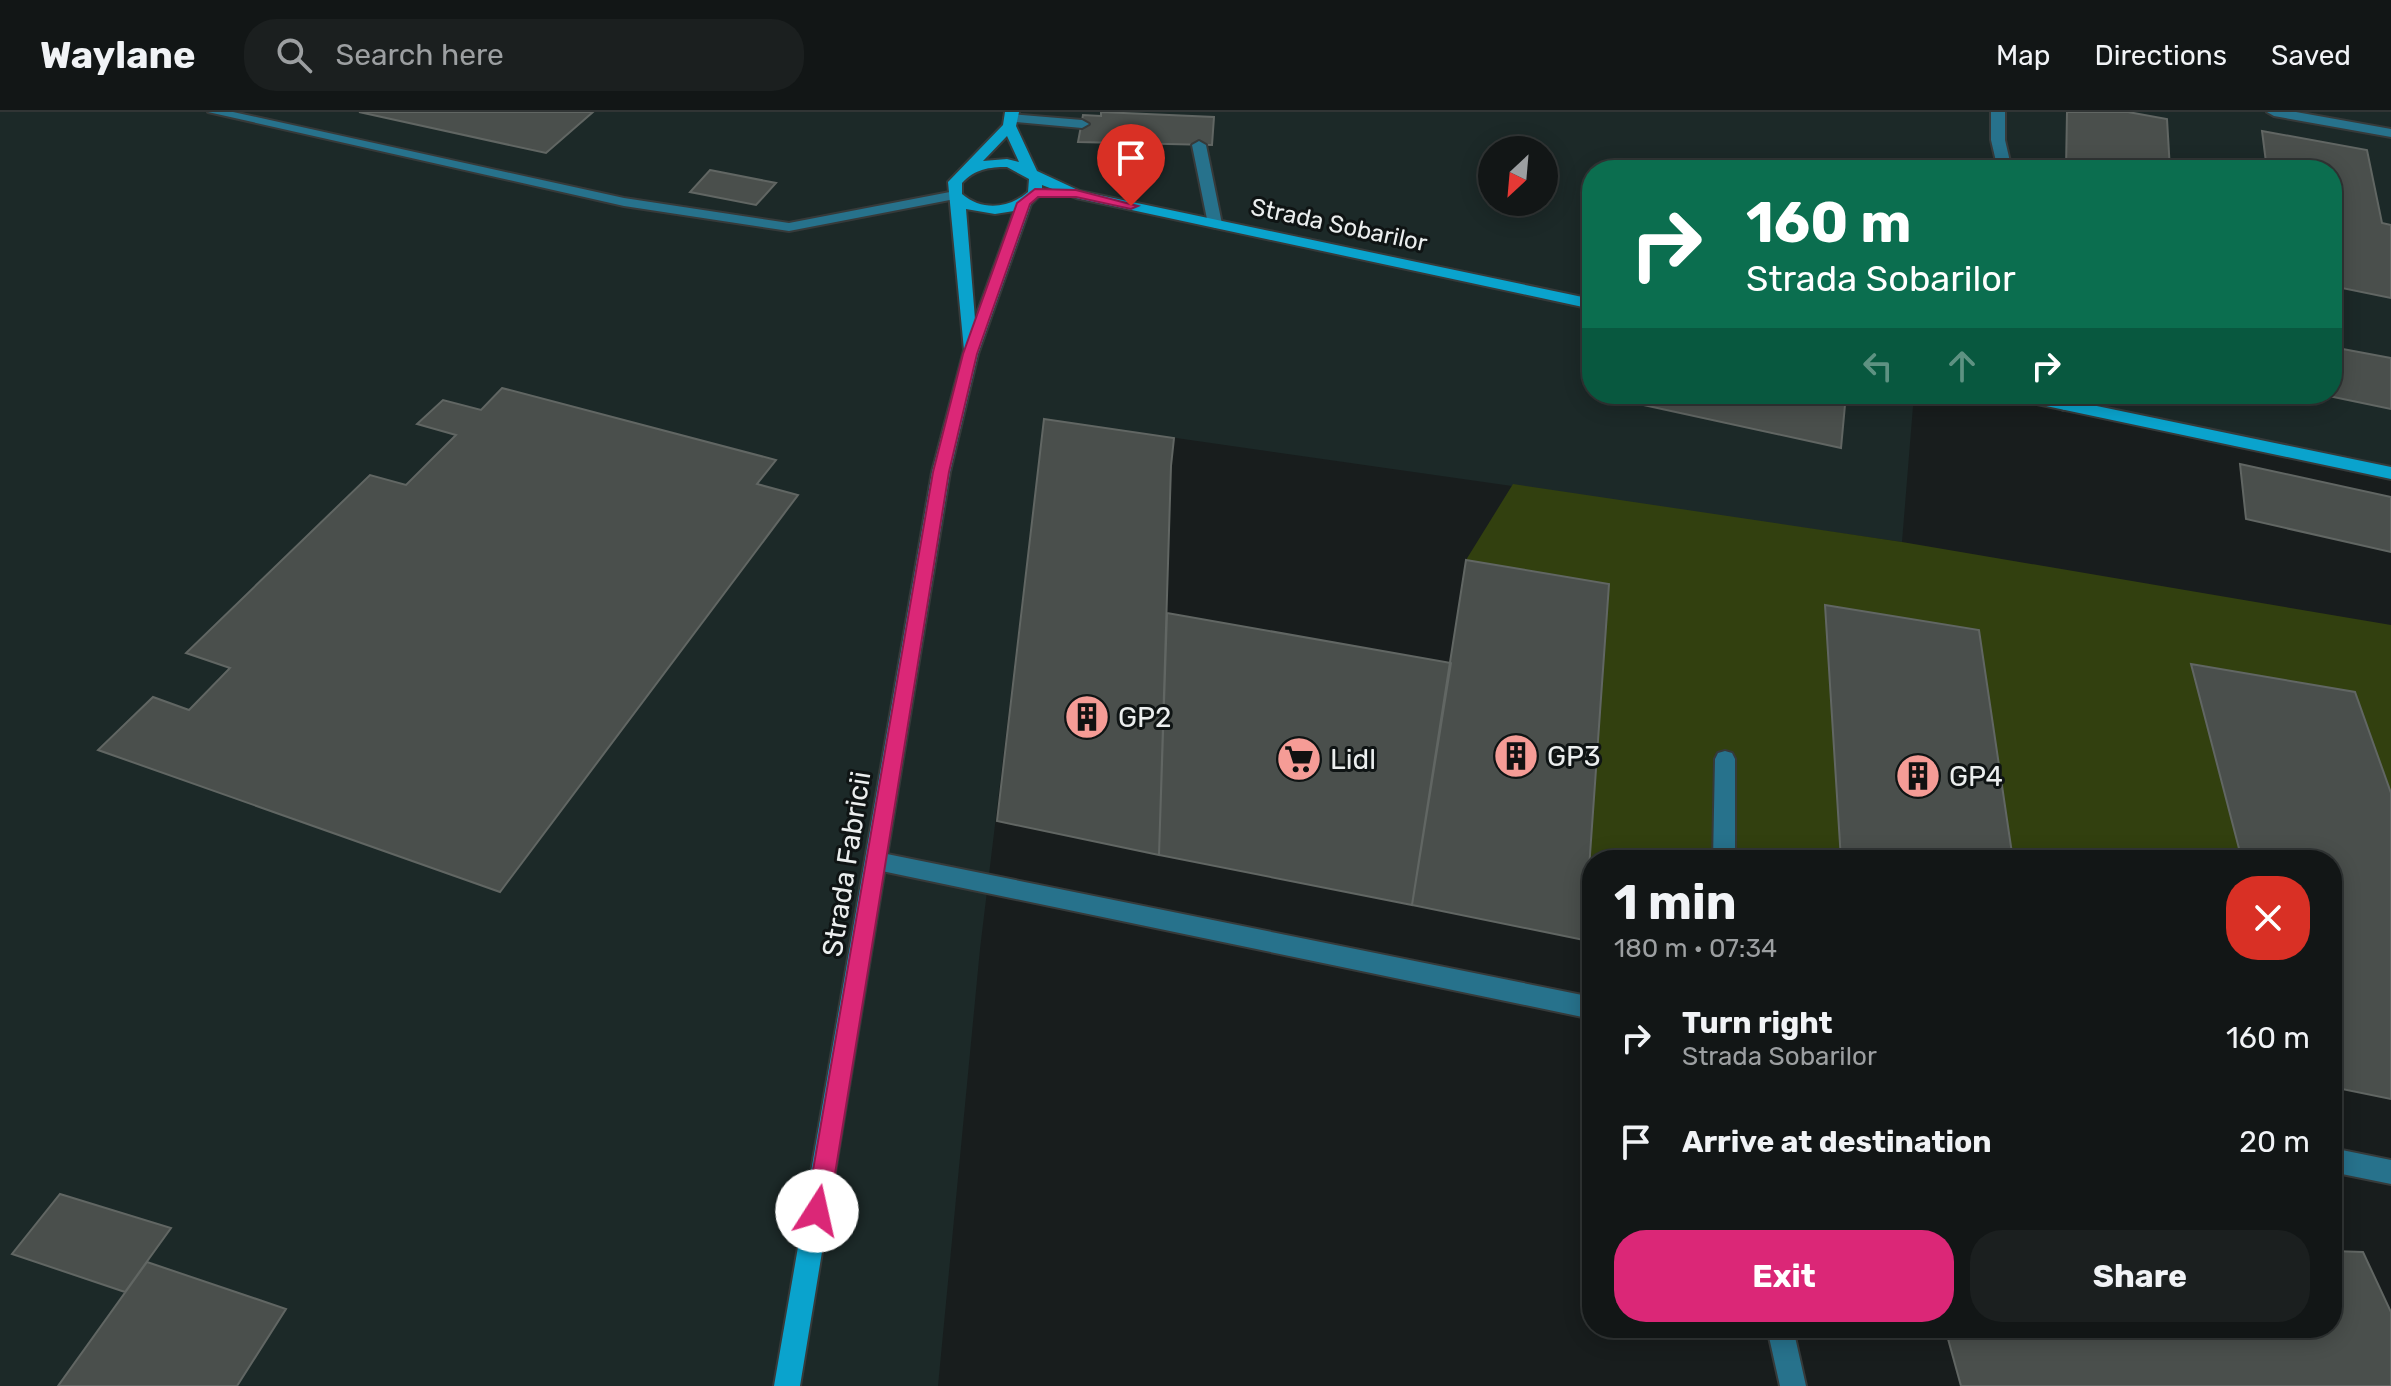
<!DOCTYPE html>
<meta charset="utf-8">
<style>
:root{--surface:#121616;--page:#1b1f1f;--text:#f1f3f6;--muted:#9c9fa1;--line:#313535;--accent:#db2777}
body{margin:0;font-family:Rubik,sans-serif;background:var(--page);color:var(--text);height:100vh;display:flex;flex-direction:column;font-size:30px;white-space:nowrap}
*{box-sizing:border-box;margin:0}
p{font-size:26px;color:var(--muted)}
.icon{flex:none;width:44px;height:44px;fill:none;stroke:currentColor;stroke-width:2;stroke-linecap:round;stroke-linejoin:round}
.map{position:relative;flex:1;overflow:hidden}
.details{position:absolute;left:1582px;top:738px;width:760px;height:488px;display:flex;flex-direction:column;background:var(--surface);border-radius:32px;box-shadow:0 4px 20px #0003,0 0 0 2px var(--line)}
.details>*{flex:none}
.hud{position:absolute;left:1582px;top:48px;width:760px;height:244px;border-radius:32px;box-shadow:0 4px 20px #0003,0 0 0 2px var(--line);background:#0b6e4f;color:#fff;overflow:hidden}
.needle{width:52px;rotate:206deg}
.controls{position:absolute;left:1478px;top:24px;display:grid;gap:16px}
.controls a{display:grid;place-items:center;width:80px;height:80px;border-radius:50%;background:var(--surface);box-shadow:0 4px 20px #0003,0 0 0 2px var(--line);font-size:40px}
.pin{position:absolute;display:grid;place-items:center;width:68px;height:68px;color:#fff;margin:-82px -34px;border-radius:50% 50% 50% 0;rotate:-45deg;box-shadow:0 0 8px #0007}
.pin .icon{rotate:45deg}
.me{position:absolute;width:88px;margin:-44px;rotate:10deg;stroke-linejoin:round;filter:drop-shadow(0 0 6px #0008)}
.turn{display:flex;align-items:center;gap:28px;height:168px;padding:0 32px;font-size:36px}
.turn .icon{width:104px;height:104px;stroke-width:2.5}
.turn b{display:block;font-size:56px;line-height:68px}
.lanes{display:flex;align-items:center;height:76px;padding:0 32px;background:#0003;justify-content:center;gap:40px;direction:ltr}
.lanes .off{opacity:.35}
.round{display:grid;place-items:center;flex:none;width:84px;height:84px;border-radius:32px;background:var(--page)}
.overview{display:flex;align-items:center;justify-content:space-between;height:136px;padding:0 32px}
h1{font-size:48px;font-weight:700;line-height:60px}
.primary-button{display:flex;gap:16px;margin-top:auto;padding:16px 32px}
.primary-button a{flex:1;height:92px;border-radius:32px;background:var(--accent);color:#fff;font-size:32px;font-weight:700;line-height:92px;text-align:center}
.primary-button a+a{background:var(--page);color:var(--text)}
ul{padding:0;list-style:none}
li{display:flex;align-items:center;gap:24px;height:104px;padding:0 32px}
li div{flex:1}
li b{display:block;font-size:30px}
li em{font-style:normal}
header{display:flex;align-items:center;gap:48px;box-sizing:border-box;height:112px;padding:0 40px;background:var(--surface);border-bottom:2px solid var(--line)}
header strong{font-size:38px}
nav{display:flex;gap:44px;margin-inline-start:auto;font-size:28px}
.search{width:560px;height:72px;background:var(--page);display:flex;align-items:center;gap:20px;box-sizing:border-box;padding:0 28px;border-radius:32px;color:var(--muted);font-size:30px}
.map>svg:first-child{display:block}
.built{fill:#1c2928;fill-rule:evenodd}
.green{fill:#32400f}
.building{fill:#4a4f4c;stroke:#616663;stroke-width:2}
.lines{fill:none;stroke-linecap:round;stroke-linejoin:round}
.lane-casing{stroke:#363a3a;stroke-width:4}
.street-casing{stroke:#363a3a;stroke-width:4}
.secondary-casing{stroke:#363a3a;stroke-width:4}
.lane{fill:#27728c;fill-rule:evenodd}
.street{fill:#27728c;fill-rule:evenodd}
.secondary{fill:#0aa3cd;fill-rule:evenodd}
.route{fill:#db2777;stroke:#8e194d;stroke-width:2}
.labels{text-anchor:middle;stroke-width:6;stroke-linejoin:round;paint-order:stroke}
.far-street-label{font-size:24px;fill:#ebeeee;stroke:#0f1414}
.poi-label{font-size:28px;fill:#ebeeee;stroke:#0f1414;text-anchor:start}
.street-label{font-size:28px;fill:#ebeeee;stroke:#0f1414}
</style>
<header>
<strong>Waylane</strong>
<div class="search"><svg class="icon" aria-label="search" viewBox="0 0 24 24"><circle cx="10" cy="10" r="6"/><path d="M15 15l6 6"/></svg>Search here</div>
<nav><a>Map</a><a>Directions</a><a>Saved</a></nav>
</header>
<div class="map">
<svg width="2391" height="1274" viewBox="0 0 2391 1274">
<rect width="100%" height="100%" fill="#181d1d"/>
<path class="built" d="M0 0H2391V361L2015 282H2332V58H1592V282H1914L1902 430 1044 307 980 837 938 1274H0ZM1492 38H1544V90H1492Z"/>
<path class="green" d="M1513 372 1902 430 2391 513V987L2332 975V748H1592V829L1584 828 1609 472 1466 448Z"/>
<path class="building" d="M359 0H593L546 41Z
M1101 0 1214 5 1212 33 1078 30 1083 3 1101 4Z
M2067 0H2128L2167 7 2170 58 2066 57Z
M2262 19 2367 38 2382 111 2391 113V186L2332 174V58H2267Z
M710 58 776 71 756 93 690 80Z
M2332 235 2391 246V297L2319 282H2332Z
M502 276 776 348 757 372 798 383 500 780 98 638 153 585 189 598 230 556 186 541 370 363 406 373 456 323 417 312 443 288 481 298Z
M1593 282H1846L1841 336Z
M1044 307 1174 326 1171 354 1159 743 997 709Z
M2240 352 2391 385V440L2246 407Z
M1466 448 1609 472 1584 828 1412 793Z
M1825 493 1979 518 2013 748H1841Z
M1167 501 1451 551 1412 793 1159 743Z
M2191 552 2355 580 2391 681V987L2332 975V748H2242Z
M60 1082 171 1116 125 1180 12 1142Z
M2332 1139 2363 1140 2391 1200V1274H1961L1945 1216H2332Z
M147 1150 286 1197 237 1274H58Z"/>
<g class="lines">
<g class="lane-casing">
<path id="lane" d="M208 0H233L624 86 789 111 955 79 962 83 955 87 789 119 624 94Z
M1011 2 1082 8 1089 12 1082 16 1006 9 1004 6Z
M1199 29 1206 33 1222 112 1215 116 1208 112 1192 33Z
M1725 639 1732 641 1735 647V748H1713L1715 647 1718 641Z
M1767 1216H1793L1806 1274H1780Z"/>
</g>
<g class="street-casing">
<path id="street" d="M1991 0H2005V28L2012 58H1998L1991 28Z
M2267 0H2296L2391 17V25L2274 4Z
M2057 282H2073L2077 294 2075 298H2063Z
M877 740 1592 885V907L877 758 870 756 866 749 870 742Z
M2332 1036 2391 1048V1072L2332 1060Z"/>
</g>
<g class="secondary-casing">
<path id="secondary" d="M1005 0H1019L1016 14 1037 59 1080 79 1592 187V197L1076 86 1042 73V81L1031 92 978 242 950 360 800 1274H774L932 360 964 238 948 70 1003 13ZM1007 24 1019 50 1007 47 983 49ZM1007 55 1029 67 1028 80C1008 97 982 99 962 82V71C975 57 989 55 1007 55ZM966 97 995 102 1014 99 975 207Z
M2005 282H2039L2391 355V367L2013 287Z"/>
</g>
<use href="#lane" class="lane"/>
<use href="#street" class="street"/>
<use href="#secondary" class="secondary"/>
</g>
<path class="route" d="M1035 77 1076 78 1138 94 1131 97 1076 85H1038L1030 92 977 242 949 360 829 1099 825 1107 817 1110 809 1107 806 1099 933 360 963 242 1017 91Z"/>
<defs>
<g id="building-disc" transform="scale(2.3)"><circle r="9.5" fill="#f59c96" stroke="#0f1414"/><path d="M-4-6H4V6H1V3H-1V6H-4ZM-2.5-4.3h1.7v1.8h-1.7ZM.8-4.3h1.7v1.8H.8ZM-2.5-1h1.7V.8h-1.7ZM.8-1h1.7V.8H.8Z" fill="#111"/></g>
<g id="supermarket-disc" transform="scale(2.3)"><circle r="9.5" fill="#f59c96" stroke="#0f1414"/><path d="M-6-5.5h2.5l.6 2H6L4.5 2H-2.5L-4.4-4H-6ZM-1.5 3.2a1.3 1.3 0 1 0 .1 0ZM3 3.2a1.3 1.3 0 1 0 .1 0Z" fill="#111"/></g>
</defs>
<g fill-rule="evenodd">
<use href="#building-disc" x="1087" y="605"/>
<use href="#building-disc" x="1516" y="644"/>
<use href="#supermarket-disc" x="1299" y="647"/>
<use href="#building-disc" x="1918" y="664"/>
</g>
<g class="labels">
<g class="far-street-label">
<text transform="translate(1339 113) rotate(12)" y="8">Strada Sobarilor</text>
</g>
<g class="poi-label">
<text x="1118" y="615">GP2</text>
<text x="1547" y="654">GP3</text>
<text x="1330" y="657">Lidl</text>
<text x="1949" y="674">GP4</text>
</g>
<g class="street-label">
<text transform="translate(846 752) rotate(-81)" y="10">Strada Fabricii</text>
</g>
</g>
</svg>
<div class="controls">
<a><svg class="needle" viewBox="-14 -14 28 28"><path d="M0-13l5 13h-10z" fill="#e53935"/><path d="M0 13l5-13h-10z" fill="#9c9fa1"/></svg></a>
</div>
<div class="pin" style="left:1131px;top:94px;background:#d93025"><svg class="icon" aria-label="arrive" viewBox="0 0 24 24"><path d="M6 21V4h12l-3 4 3 4H6"/></svg></div>
<svg class="me" style="left:817px;top:1099px" viewBox="-20 -20 40 40"><circle r="19" fill="#fff"/><path d="M0-13L10 11 0 6-10 11z" fill="#db2777"/></svg>
<div class="hud">
<div class="turn"><svg class="icon" aria-label="right" viewBox="0 0 24 24"><path d="M7 20v-9h11M14 6l5 5-5 5"/></svg><div><b>160 m</b>Strada Sobarilor</div></div>
<div class="lanes"><svg class="icon off" aria-label="left" viewBox="0 0 24 24"><path d="M17 20v-9H6M10 6l-5 5 5 5"/></svg><svg class="icon off" aria-label="ahead" viewBox="0 0 24 24"><path d="M12 20V5M6 11l6-6 6 6"/></svg><svg class="icon" aria-label="right" viewBox="0 0 24 24"><path d="M7 20v-9h11M14 6l5 5-5 5"/></svg></div>
</div>
<section class="details">
<div class="overview"><div><h1>1 min</h1><p>180 m · 07:34</p></div><a class="round" style="background:#d93025;color:#fff"><svg class="icon" aria-label="close" viewBox="0 0 24 24"><path d="M6 6l12 12M18 6L6 18"/></svg></a></div>
<ul>
<li><svg class="icon" aria-label="right" viewBox="0 0 24 24"><path d="M7 20v-9h11M14 6l5 5-5 5"/></svg><div><b>Turn right</b><p>Strada Sobarilor</p></div><em>160 m</em></li>
<li><svg class="icon" aria-label="arrive" viewBox="0 0 24 24"><path d="M6 21V4h12l-3 4 3 4H6"/></svg><div><b>Arrive at destination</b></div><em>20 m</em></li>
</ul>
<div class="primary-button"><a>Exit</a><a>Share</a></div>
</section>
</div>
